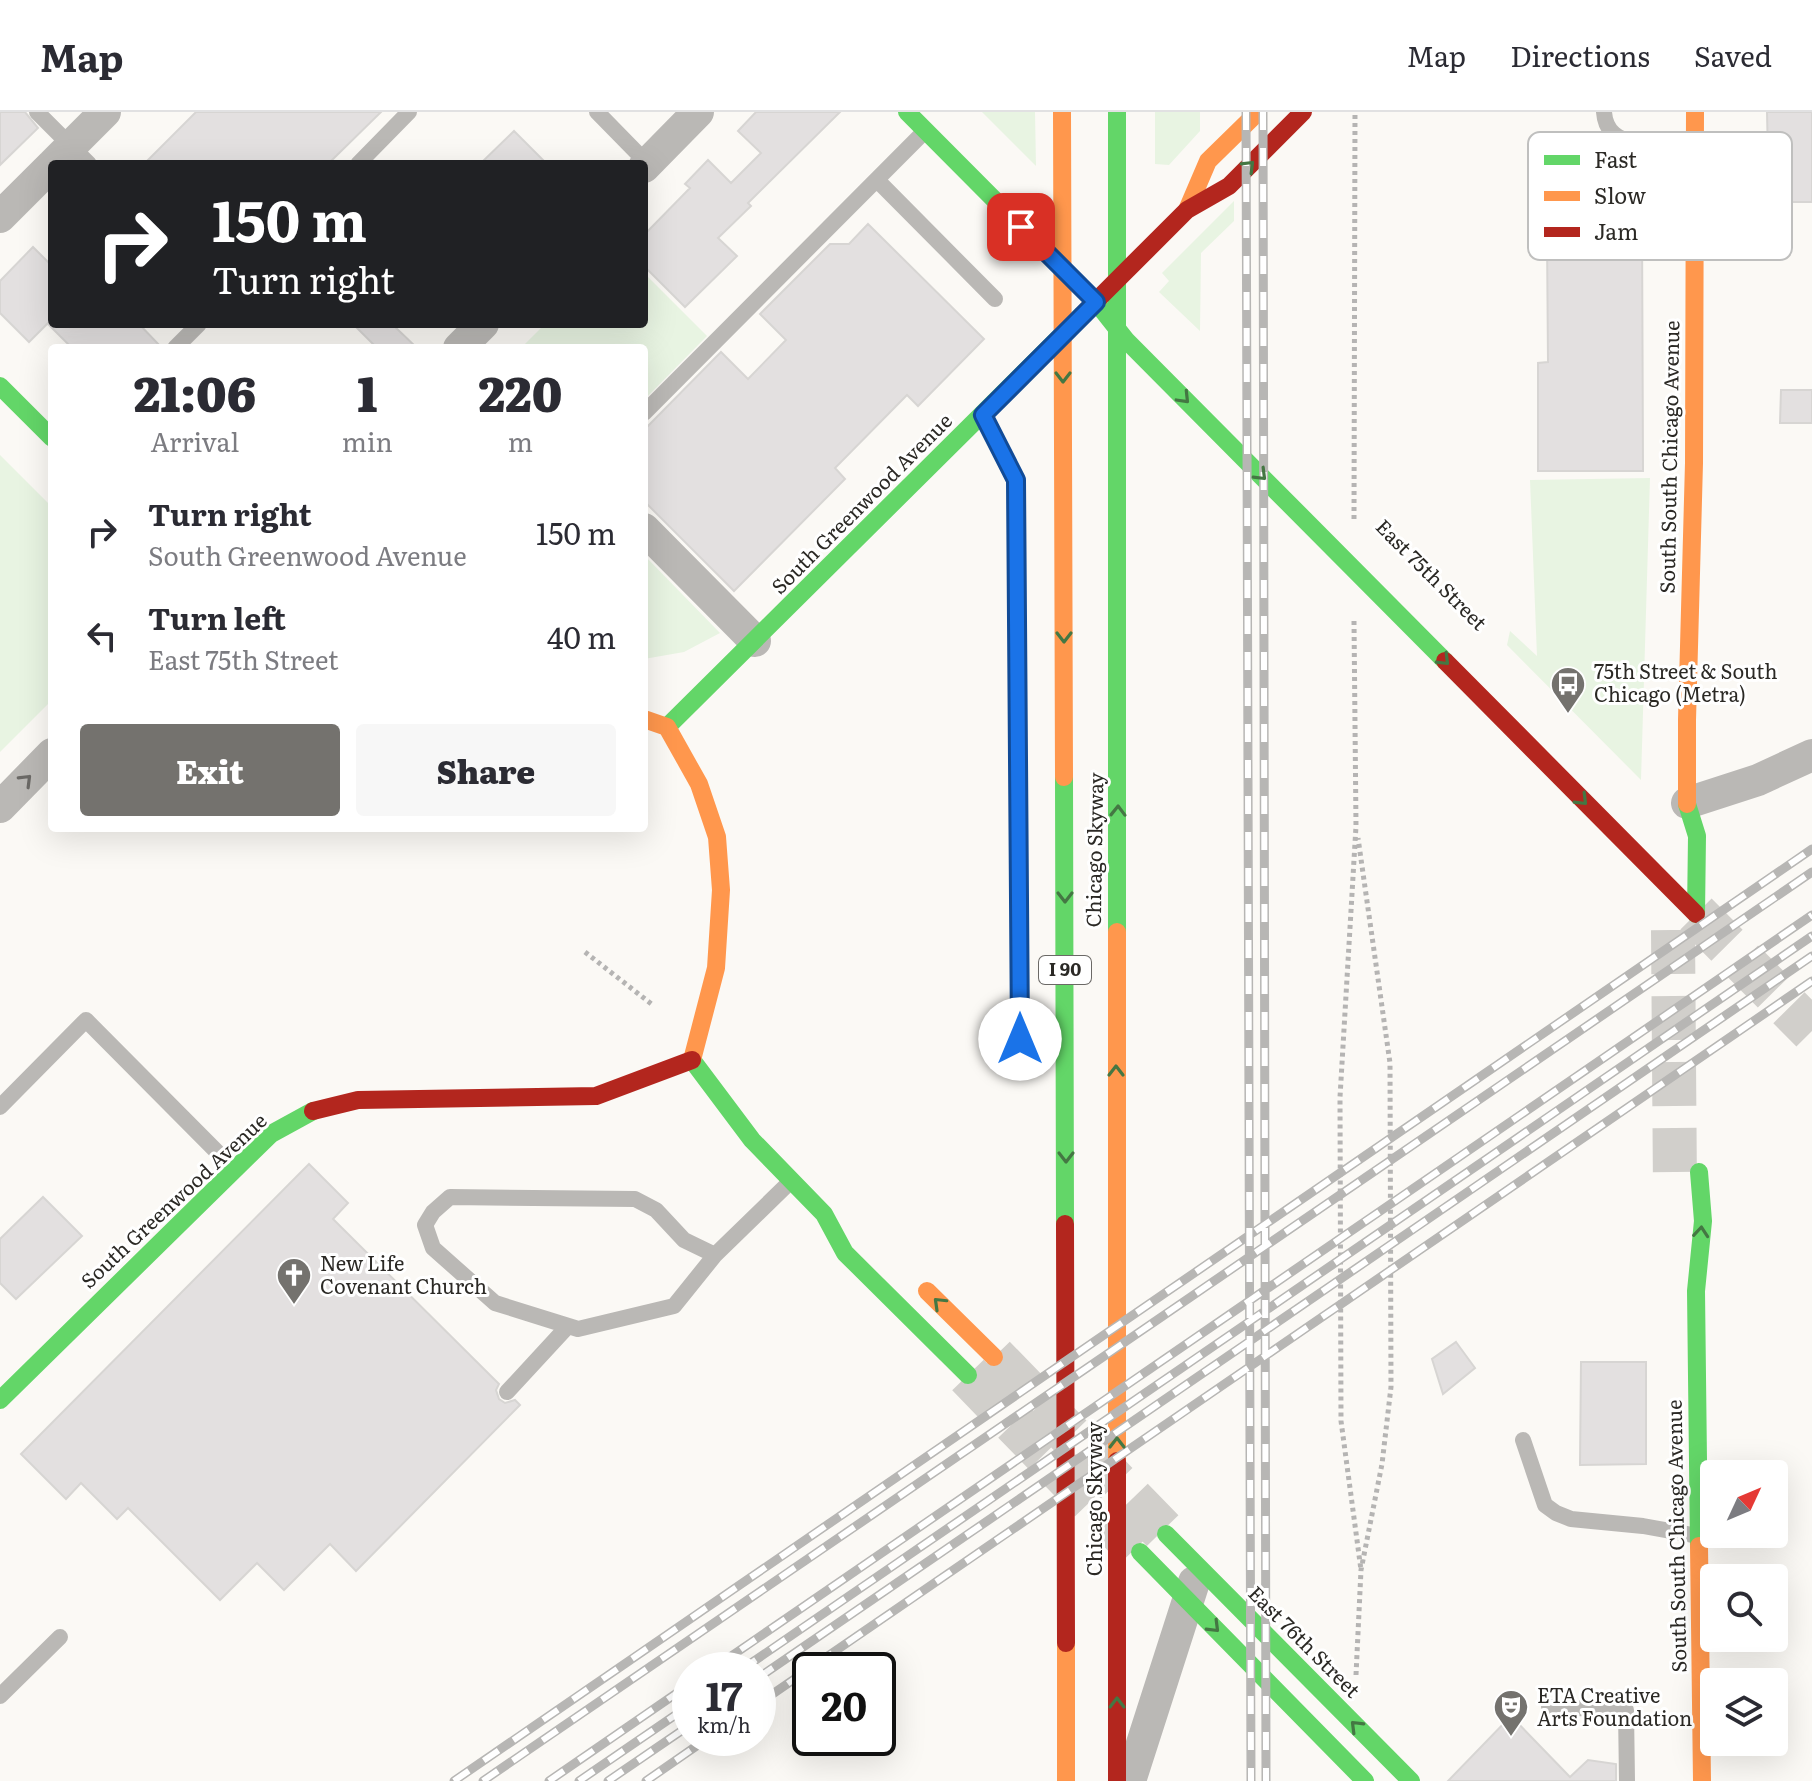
<!DOCTYPE html>
<style>
:root{--surface:#fff;--page:#f7f7f7;--text:#2b2b33;--muted:#7c7c81;--line:#e1e1e2;--accent:#74726e}
body{margin:0;font-family:Literata,serif;background:var(--page);color:var(--text);height:100vh;display:flex;flex-direction:column;font-size:30px;white-space:nowrap}
*{box-sizing:border-box;margin:0}
p{font-size:26px;color:var(--muted)}
.icon{flex:none;width:44px;height:44px;fill:none;stroke:currentColor;stroke-width:2;stroke-linecap:round;stroke-linejoin:round}
.map{position:relative;flex:1;overflow:hidden}
.sheet{position:absolute;left:48px;top:232px;width:600px;height:488px;display:flex;flex-direction:column;background:var(--surface);border-radius:8px;box-shadow:0 8px 32px #0002}
.sheet>*{flex:none}
.top-card{position:absolute;left:48px;top:48px;width:600px;height:168px;border-radius:8px;box-shadow:0 8px 32px #0002;background:#202124;color:#fff;overflow:hidden}
.needle{width:52px;rotate:46deg}
.fabs{position:absolute;left:1700px;top:1348px;display:grid;gap:16px}
.fabs a{display:grid;place-items:center;width:88px;height:88px;border-radius:8px;background:var(--surface);box-shadow:0 8px 32px #0002;font-size:40px}
.speed{position:absolute;left:672px;top:1540px;display:flex;gap:16px;font-size:40px;font-weight:700;text-align:center}
.speed>*{display:grid;place-content:center;width:104px;height:104px;border-radius:50%;background:var(--surface);box-shadow:0 8px 32px #0002;line-height:1}
.speed small{font-size:20px;font-weight:400}
.speed .limit{border:4px solid #111;border-radius:12px;background:#fff;color:#111}
.pin{position:absolute;display:grid;place-items:center;width:68px;height:68px;color:#fff;margin:-34px;border-radius:16px;box-shadow:0 4px 12px #0006}
.me{position:absolute;width:88px;margin:-44px;rotate:0deg;stroke-linejoin:round;filter:drop-shadow(0 0 6px #0008)}
.turn{display:flex;align-items:center;gap:28px;height:168px;padding:0 32px;font-size:36px}
.turn .icon{width:104px;height:104px;stroke-width:2.5}
.turn b{display:block;font-size:56px;line-height:68px}
.eta{display:flex;justify-content:space-evenly;align-items:center;height:136px;text-align:center}
.eta b{font-size:48px;font-weight:800;line-height:56px}
.primary-button{display:flex;gap:16px;margin-top:auto;padding:16px 32px}
.primary-button a{flex:1;height:92px;border-radius:8px;background:var(--accent);color:#fff;font-size:32px;font-weight:800;line-height:92px;text-align:center}
.primary-button a+a{background:var(--page);color:var(--text)}
ul{padding:0;list-style:none}
li{display:flex;align-items:center;gap:24px;height:104px;padding:0 32px}
li div{flex:1}
li b{display:block;font-size:30px}
li em{font-style:normal}
header{display:flex;align-items:center;gap:48px;box-sizing:border-box;height:112px;padding:0 40px;background:var(--surface);border-bottom:2px solid var(--line)}
header strong{font-size:38px}
nav{display:flex;gap:44px;margin-inline-start:auto;font-size:28px}
.map>svg:first-child{display:block}
.green{fill:#e8f4e2}
.building{fill:#e3e0e0;stroke:#d7d5d3;stroke-width:2}
.lines{fill:none;stroke-linecap:round;stroke-linejoin:round}
.secondary-tunnel{stroke:#d1cfcb;stroke-width:44;stroke-dasharray:44 22;stroke-linecap:butt}
.path{stroke:#b5b4b3;stroke-width:5;stroke-dasharray:4 4;stroke-linecap:butt}
.lane{stroke:#bab8b5;stroke-width:16}
.street{stroke:#bab8b5;stroke-width:32}
.fast{stroke:#63d668;stroke-width:18}
.slow{stroke:#ff974d;stroke-width:18}
.jam{stroke:#b3261e;stroke-width:18}
.rail-casing{stroke:#b7b6b4;stroke-width:9}
.rail{stroke:#fff;stroke-width:6;stroke-dasharray:18;stroke-linecap:butt}
.oneway{stroke:#447743}
.oneway2{stroke:#6b6966}
.route-casing{stroke:#114b97;stroke-width:20}
.route{stroke:#1a73e8;stroke-width:14}
.labels{text-anchor:middle;stroke-width:6;stroke-linejoin:round;paint-order:stroke}
.shield{fill:#fff;stroke:#6b6966;stroke-width:2}
.shield-label{font-size:18px;font-weight:bold;fill:#2b2925}
.street-label{font-size:20px;fill:#2b2925;stroke:#fff}
.poi-label{font-size:20px;fill:#2b2925;stroke:#fff;text-anchor:start}
.key{fill:#fff;stroke:#bfbfbe;stroke-width:2}
.key-label{font-size:22px;fill:#2b2925}
</style>
<header>
<strong>Map</strong>
<nav><a>Map</a><a>Directions</a><a>Saved</a></nav>
</header>
<div class="map">
<svg width="1812" height="1669" viewBox="0 0 1812 1669">
<rect width="100%" height="100%" fill="#fbf9f5"/>
<path class="green" d="M982 0H1035L1036 54Z
M1155 0H1200V19L1169 53 1155 52Z
M1234 89V109L1201 141 1200 219 1159 180 1169 169 1162 161Z
M644 161 707 224 644 288V236H521L545 212H644Z
M0 343 52 395V588L0 640Z
M1650 366 1641 668 1507 533 1510 519 1537 544 1530 368Z
M644 443 720 521 684 540 644 547Z"/>
<path class="building" d="M0 0H25L38 16 0 53Z
M196 0H381L328 52H144Z
M756 0H840L748 91 751 94 718 126 737 144 685 195 644 154V123L690 76 685 72 708 48 731 71 761 41 738 19Z
M1767 0H1812V90H1769Z
M514 19 547 52H480Z
M1624 60H1647V109L1642 110 1643 359H1538V251L1548 250 1547 123H1569V83H1624Z
M868 112 984 227 918 294 907 283 835 356 845 367 734 479 644 389V318L721 240 748 267 786 228 760 202 830 132H849Z
M33 135 52 154V207L29 230 0 201V169Z
M48 212H139L162 236H72Z
M353 212H392L417 236H377Z
M1781 278H1812V311H1780Z
M309 1052 348 1091 333 1107 499 1272 496 1278 499 1287 505 1291 515 1288 520 1293 356 1459 330 1432 284 1478 257 1451 220 1488 128 1396 117 1407 81 1371 66 1387 21 1342Z
M43 1085 82 1124 16 1187 0 1171V1127Z
M1456 1230 1475 1256 1443 1282 1432 1247Z
M1581 1250H1646V1352L1580 1353Z
M1511 1604 1570 1665 1588 1648 1616 1652V1669H1448Z"/>
<g class="lines">
<path class="secondary-tunnel" d="M1696 802 1812 919
M1673 818 1675 1078
M994 1245 1166 1422
M968 1263 1136 1436"/>
<path class="path" d="M1354 407 1355 0
M1354 509 1356 714 1340 985 1341 1309 1361 1458
M585 840 654 894
M1356 1563 1361 1458 1382 1352 1391 1275 1390 951 1358 726"/>
<path class="lane" d="M37 0 89 52
M597 0 647 51
M1604 0C1607 43 1665 31 1693 27
M358 52 409 0
M877 68 995 187
M175 236 199 212
M644 301 924 20
M984 304 1016 368 1020 927
M0 995 86 908 233 1056
M715 1143 674 1194 578 1217 495 1191 433 1136 425 1113 433 1100 450 1085 635 1087 656 1098 684 1128 715 1143 790 1070
M507 1280 568 1214
M1523 1328 1545 1393 1556 1401 1571 1407 1643 1414 1698 1424
M0 1584 60 1525
M1549 1595 1626 1598 1627 1669"/>
<path class="street" d="M53 52 105 0
M644 55 698 0
M0 105 52 53
M459 236 483 212
M644 417 755 529
M1687 691 1758 668 1812 643
M0 695 52 642
M1130 1669 1194 1470"/>
<path class="fast" d="M907 0 1096 190 1126 228 1445 549
M1117 0V820
M0 274 52 326
M667 615 1082 203
M1064 665 1065 1112
M1687 692 1697 724 1696 802
M692 948 752 1028 824 1102 845 1141 968 1263
M1699 1060 1703 1109 1696 1179 1699 1434
M0 1288 271 1022 313 999
M1166 1422 1411 1669
M1140 1440 1365 1669"/>
<path class="slow" d="M1062 0 1064 665
M1187 98 1208 49 1258 0
M644 607 667 615 699 672 717 725 721 778 716 856 692 948
M1687 692V608L1694 351 1695 0
M1117 820V1349
M927 1179 994 1245
M1699 1434 1702 1669
M1066 1531V1669"/>
<path class="jam" d="M1082 203 1187 98 1229 74 1303 0
M1445 549 1696 802
M313 999 358 988 596 984 692 948
M1065 1112 1066 1531
M1117 1349V1669"/>
<g class="rail-casing">
<path id="rail" d="M1246 0 1251 1669
M1263 0 1266 1669
M711 1558 1812 803
M741 1558 1812 824
M758 1566 1812 844
M758 1592 1812 869
M454 1669 1812 737
M483 1669 1812 760
M549 1669 690 1572
M579 1669 690 1593
M608 1669 690 1613
M646 1669 708 1626"/>
</g>
<use href="#rail" class="rail"/>
</g>
<defs><path id="oneway-chevron" d="M-2-3.5L2.5 0L-2 3.5" fill="none" stroke-width="1.6" stroke-linecap="round" stroke-linejoin="round" transform="scale(2)"/></defs>
<g class="oneway">
<use href="#oneway-chevron" transform="translate(1249 54) rotate(-45)"/>
<use href="#oneway-chevron" transform="translate(1063 265) rotate(90)"/>
<use href="#oneway-chevron" transform="translate(1184 286) rotate(46)"/>
<use href="#oneway-chevron" transform="translate(1261 363) rotate(45)"/>
<use href="#oneway-chevron" transform="translate(1064 525) rotate(90)"/>
<use href="#oneway-chevron" transform="translate(1444 548) rotate(45)"/>
<use href="#oneway-chevron" transform="translate(1582 688) rotate(45)"/>
<use href="#oneway-chevron" transform="translate(1118 699) rotate(-89)"/>
<use href="#oneway-chevron" transform="translate(1065 785) rotate(90)"/>
<use href="#oneway-chevron" transform="translate(1116 959) rotate(-90)"/>
<use href="#oneway-chevron" transform="translate(1066 1045) rotate(90)"/>
<use href="#oneway-chevron" transform="translate(1701 1120) rotate(-85)"/>
<use href="#oneway-chevron" transform="translate(939 1191) rotate(-136)"/>
<use href="#oneway-chevron" transform="translate(1117 1331) rotate(-90)"/>
<use href="#oneway-chevron" transform="translate(1214 1515) rotate(45)"/>
<use href="#oneway-chevron" transform="translate(1117 1591) rotate(-90)"/>
<use href="#oneway-chevron" transform="translate(1356 1614) rotate(-135)"/>
</g>
<use class="oneway2" href="#oneway-chevron" transform="translate(26 668) rotate(-45)"/>
<g class="lines">
<g class="route-casing">
<path id="route" d="M1020 927 1016 368 983 303 1096 190 1021 115"/>
</g>
<use href="#route" class="route"/>
</g>
<defs>
<g id="bus-pin" transform="scale(1.8)"><path d="M0 17L-7.5 6A9.5 9.5 0 1 1 7.5 6Z" fill="#74726e" stroke="#fff"/><path d="M-5-6H5V4H4V6H2V4H-2V6H-4V4H-5ZM-3.5-4V0h7V-4ZM-3.5 1.2v1.5H-2V1.2ZM2 1.2v1.5H3.5V1.2Z" fill="#fff"/></g>
<g id="church-pin" transform="scale(1.8)"><path d="M0 17L-7.5 6A9.5 9.5 0 1 1 7.5 6Z" fill="#74726e" stroke="#fff"/><path d="M-1.2-6h2.4v3.5h3.3v2.4h-3.3V6h-2.4V-.1h-3.3v-2.4h3.3Z" fill="#fff"/></g>
<g id="theatre-pin" transform="scale(1.8)"><path d="M0 17L-7.5 6A9.5 9.5 0 1 1 7.5 6Z" fill="#74726e" stroke="#fff"/><path d="M-5-5.5Q0-4 5-5.5V0Q5 5 0 6Q-5 5-5 0ZM-3.3-2.5H-1v1.5H-3.3ZM1-2.5H3.3v1.5H1ZM-2.8 1Q0 5.5 2.8 1Z" fill="#fff"/></g>
</defs>
<g fill-rule="evenodd">
<use href="#bus-pin" x="1568" y="572"/>
<use href="#church-pin" x="294" y="1163"/>
<use href="#theatre-pin" x="1511" y="1595"/>
</g>
<g class="labels">
<rect class="shield" x="1039" y="844" width="52" height="28" rx="6"/>
<g class="shield-label">
<text x="1065" y="864">I 90</text>
</g>
<g class="street-label">
<text transform="translate(1670 345) rotate(-89)" y="7">South South Chicago Avenue</text>
<text transform="translate(862 392) rotate(-45)" y="7">South Greenwood Avenue</text>
<text transform="translate(1431 463) rotate(45)" y="7">East 75th Street</text>
<text transform="translate(1095 738) rotate(-89)" y="7">Chicago Skyway</text>
<text transform="translate(174 1089) rotate(-43)" y="7">South Greenwood Avenue</text>
<text transform="translate(1095 1387) rotate(-90)" y="7">Chicago Skyway</text>
<text transform="translate(1677 1424) rotate(-91)" y="7">South South Chicago Avenue</text>
<text transform="translate(1304 1530) rotate(45)" y="7">East 76th Street</text>
</g>
<g class="poi-label">
<text x="1594" y="567">75th Street &amp; South<tspan x="1594" dy="23">Chicago (Metra)</tspan></text>
<text x="320" y="1159">New Life<tspan x="320" dy="23">Covenant Church</tspan></text>
<text x="1537" y="1591">ETA Creative<tspan x="1537" dy="23">Arts Foundation</tspan></text>
</g>
</g>
<rect x="1528" y="20" width="264" height="128" rx="12" class="key"/>
<rect x="1544" y="43" width="36" height="10" fill="#63d668"/>
<rect x="1544" y="79" width="36" height="10" fill="#ff974d"/>
<rect x="1544" y="115" width="36" height="10" fill="#b3261e"/>
<g class="key-label">
<text x="1594" y="56">Fast</text>
<text x="1594" y="92">Slow</text>
<text x="1594" y="128">Jam</text>
</g>
</svg>
<div class="fabs">
<a><svg class="needle" viewBox="-14 -14 28 28"><path d="M0-13l5 13h-10z" fill="#e53935"/><path d="M0 13l5-13h-10z" fill="#7c7c81"/></svg></a>
<a><svg class="icon" aria-label="search" viewBox="0 0 24 24"><circle cx="10" cy="10" r="6"/><path d="M15 15l6 6"/></svg></a>
<a><svg class="icon" aria-label="layers" viewBox="0 0 24 24"><path d="M12 4l9 5-9 5-9-5zM3 14l9 5 9-5"/></svg></a>
</div>
<div class="speed"><div>17<small>km/h</small></div><div class="limit">20</div></div>
<div class="pin" style="left:1021px;top:115px;background:#d93025"><svg class="icon" aria-label="arrive" viewBox="0 0 24 24"><path d="M6 21V4h12l-3 4 3 4H6"/></svg></div>
<svg class="me" style="left:1020px;top:927px" viewBox="-20 -20 40 40"><circle r="19" fill="#fff"/><path d="M0-13L10 11 0 6-10 11z" fill="#1a73e8"/></svg>
<div class="top-card">
<div class="turn"><svg class="icon" aria-label="right" viewBox="0 0 24 24"><path d="M7 20v-9h11M14 6l5 5-5 5"/></svg><div><b>150 m</b>Turn right</div></div>
</div>
<section class="sheet">
<div class="eta">
<div><b>21:06</b><p>Arrival</p></div>
<div><b>1</b><p>min</p></div>
<div><b>220</b><p>m</p></div>
</div>
<ul>
<li><svg class="icon" aria-label="right" viewBox="0 0 24 24"><path d="M7 20v-9h11M14 6l5 5-5 5"/></svg><div><b>Turn right</b><p>South Greenwood Avenue</p></div><em>150 m</em></li>
<li><svg class="icon" aria-label="left" viewBox="0 0 24 24"><path d="M17 20v-9H6M10 6l-5 5 5 5"/></svg><div><b>Turn left</b><p>East 75th Street</p></div><em>40 m</em></li>
</ul>
<div class="primary-button"><a>Exit</a><a>Share</a></div>
</section>
</div>
